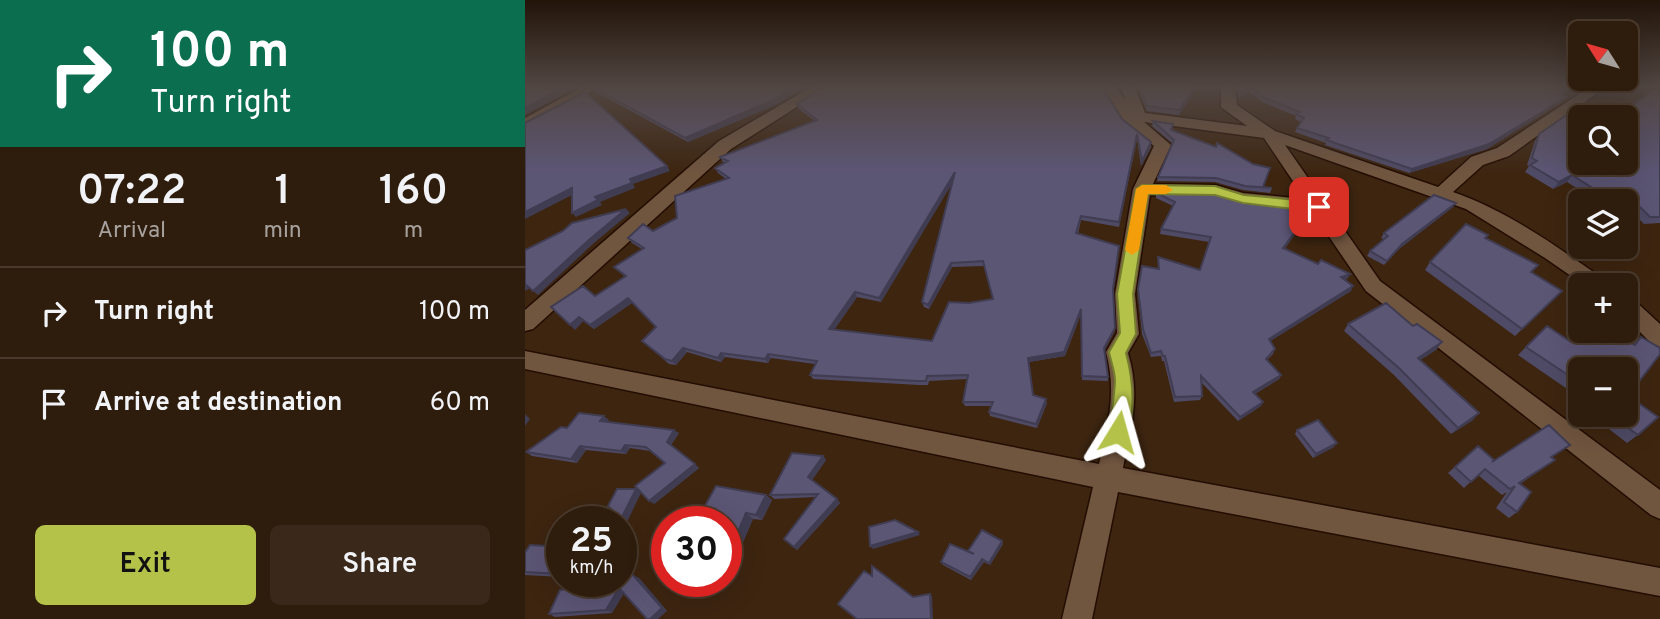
<!DOCTYPE html>
<meta charset="utf-8">
<style>
:root{--surface:#2e1c0c;--page:#3a291a;--text:#f1f3f6;--muted:#a7a19d;--line:#493a2d;--accent:#b5c249}
body{margin:0;font-family:Overpass,sans-serif;background:var(--page);color:var(--text);height:100vh;display:flex;flex-direction:column;font-size:26px;white-space:nowrap}
*{box-sizing:border-box;margin:0}
p{font-size:23px;color:var(--muted)}
.icon{flex:none;width:38px;height:38px;fill:none;stroke:currentColor;stroke-width:2;stroke-linecap:round;stroke-linejoin:round}
.map{position:relative;flex:1;overflow:hidden}
.sheet{display:flex;flex-direction:column;background:var(--surface);width:525px}
.sheet>*{flex:none}
.hud{background:#0b6e4f;color:#fff;overflow:hidden}
.needle{width:46px;rotate:307deg}
.buttons{position:absolute;left:1043px;top:21px;display:grid;gap:14px}
.buttons a{display:grid;place-items:center;width:70px;height:70px;border-radius:10px;background:var(--surface);box-shadow:0 7px 28px #0002,0 0 0 2px var(--line);font-size:35px}
.speed{position:absolute;left:21px;top:506px;display:flex;gap:14px;font-size:35px;font-weight:700;text-align:center}
.speed>*{display:grid;place-content:center;width:91px;height:91px;border-radius:50%;background:var(--surface);box-shadow:0 7px 28px #0002,0 0 0 2px var(--line);line-height:1}
.speed small{font-size:18px;font-weight:400}
.speed .limit{border:10px solid #d22;background:#fff;color:#111}
.pin{position:absolute;display:grid;place-items:center;width:60px;height:60px;color:#fff;margin:-30px;border-radius:14px;box-shadow:0 4px 10px #0006}
.me{position:absolute;width:77px;margin:-38px;rotate:8deg;stroke-linejoin:round;filter:drop-shadow(0 0 5px #0008)}
.turn{display:flex;align-items:center;gap:24px;height:147px;padding:0 35px;font-size:32px}
.turn .icon{width:91px;height:91px;stroke-width:2.5}
.turn b{display:block;font-size:49px;line-height:60px}
.eta{display:flex;justify-content:space-evenly;align-items:center;height:119px;text-align:center}
.eta b{font-size:42px;font-weight:600;line-height:49px}
.cta{display:flex;gap:14px;margin-top:auto;padding:14px 35px}
.cta a{flex:1;height:80px;border-radius:10px;background:var(--accent);color:#111;font-size:28px;font-weight:600;line-height:80px;text-align:center}
.cta a+a{background:var(--page);color:var(--text)}
ul{padding:0;list-style:none}
li{display:flex;align-items:center;gap:21px;height:91px;padding:0 35px;border-top:2px solid var(--line)}
li div{flex:1}
li b{display:block;font-size:26px}
li em{font-style:normal}
main{display:flex;flex:1;min-height:0}
.map>svg:first-child{display:block}
.lines{fill:none;stroke-linecap:round;stroke-linejoin:round}
.minor-casing{stroke:#230d00;stroke-width:3}
.minor{fill:#70553f;fill-rule:evenodd}
.wall{fill:#4f4a65;fill-rule:evenodd}
.shaded-wall{fill:#403c52}
.building{fill:#5c5675;stroke:#403c52;stroke-width:2;fill-rule:evenodd}
.route{fill:#b5c249;stroke:#767e2f;stroke-width:2}
.slow{fill:#f59e0b}
</style>
<main>
<section class="sheet">
<div class="hud">
<div class="turn"><svg class="icon" aria-label="right" viewBox="0 0 24 24"><path d="M7 20v-9h11M14 6l5 5-5 5"/></svg><div><b>100 m</b>Turn right</div></div>
</div>
<div class="eta">
<div><b>07:22</b><p>Arrival</p></div>
<div><b>1</b><p>min</p></div>
<div><b>160</b><p>m</p></div>
</div>
<ul>
<li><svg class="icon" aria-label="right" viewBox="0 0 24 24"><path d="M7 20v-9h11M14 6l5 5-5 5"/></svg><div><b>Turn right</b></div><em>100 m</em></li>
<li><svg class="icon" aria-label="arrive" viewBox="0 0 24 24"><path d="M6 21V4h12l-3 4 3 4H6"/></svg><div><b>Arrive at destination</b></div><em>60 m</em></li>
</ul>
<div class="cta"><a>Exit</a><a>Share</a></div>
</section>
<div class="map">
<svg width="1135" height="619" viewBox="0 0 1135 619">
<rect width="100%" height="100%" fill="#3d2510"/>
<g class="lines">
<g class="minor-casing">
<path id="minor" d="M57 87H74L0 129V118Z
M286 87H303L206 149 8 329 0 331V310L194 141Z
M577 87H591L600 100 596 87H610L620 113 722 126 696 107V87H710L712 105 750 131 913 187 946 157 972 148 1065 87H1081L984 156 958 165 928 192C983 211 1032 247 1080 280L1083 285H1059L1020 258 941 209 760 145 855 281 1135 490V519L1126 515 841 291 788 213 718 205 690 197 625 195 610 294 614 334 603 353C616 395 606 427 598 468L1135 568V596L593 492 567 619H537L568 487 0 369V351L574 464C583 423 592 393 581 352L592 333 590 294 608 189 629 146 599 122ZM619 122 739 138 780 199 718 193 690 185 628 184 646 145Z
M1101 297 1108 299 1135 324V347L1127 344 1101 318Z"/>
</g>
<use href="#minor" class="minor"/>
</g>
<path class="wall" d="M67 87H281L250 105 163 142 71 92Z
M612 87H672L654 115 622 111Z
M711 87H1041V93L1038 95 1042 97 1038 101 962 149 884 173 800 145 801 143 770 132 772 128 776 122 770 119 771 116 737 102 724 92 714 98Z
M1135 90V223L1119 224 1101 206V201H1096L1090 195 1077 201H1072L1042 182 1028 189 1000 172 1004 166 1002 165 1010 141 1014 134 1055 163Z
M272 104 597 119 626 142V147L616 166 612 138 594 227 556 220 553 234 588 292 589 332 579 351 583 381 557 380 556 314 540 356 504 362 508 396 522 403 512 428 465 416 464 412 466 406H440L438 402 442 379 404 381 403 385H394L288 379 285 375 290 364 246 358 243 363 200 357 196 362 162 352 151 365 144 364 117 341 131 327 107 303 69 329 58 321 50 330 70 296 100 277 89 267 117 249 107 243 103 238 128 231 152 218 201 179 193 173 190 168 200 163 198 162 195 157 290 121 274 109ZM427 183 397 302 399 307 404 309 427 267 459 266 468 299 444 303 407 341 309 330 332 297 356 302Z
M628 121 648 128 647 130 739 187 747 188 745 193 718 190 690 182 632 181 633 177 647 143 627 126Z
M631 193 775 227 760 248 793 264 825 274 822 279 820 280 826 291 745 341 750 349 748 354 742 360 756 375 754 379 730 394 736 406 713 421 676 382 677 396 675 400 649 402 639 361H637L636 356 626 357 617 334 613 294 617 266 633 269V257L675 270 684 242 635 234 636 229 648 206 631 198Z
M931 203 928 207 874 249 859 265 842 256 845 251 859 239 856 238 859 233Z
M961 238 1013 265 1007 272 1030 298 990 336 900 270 905 262Z
M823 324 888 326 917 342 911 350 895 360 948 420 926 434 869 375 819 331Z
M1022 326 1045 342 1055 330 1086 331 1108 344 1116 337 1109 388 1101 395V369H1055V391L1051 395 993 355Z
M1083 415H1101L1113 435 1102 443 1075 422Z
M84 420 82 421 154 433 146 445 174 468 129 504 140 463 125 451 105 448 101 454 61 450 52 463 7 456 1 452 42 428Z
M772 430 809 447 788 458 770 434Z
M1045 445 1027 457 1030 460 995 484 992 512 984 518 971 508 982 492 977 495 953 475 939 488 923 473 953 446 969 460Z
M298 456 301 460 287 480 312 499 315 503 272 550 259 539 291 497 249 499 245 495Z
M241 495 247 500 237 520 228 519 215 549 201 546V522Z
M477 541 478 544 465 565 459 562 446 580 418 565 416 562Z
M37 547V577L0 575V551Z
M114 578 142 611 99 593 87 613 30 617 24 614Z"/>
<path class="shaded-wall" d="M40 87H52L0 115V108Z
M271 87H281L250 105 163 142 160 138Z
M670 87H672L654 115V110Z
M725 87 724 92 714 98 715 93Z
M1042 97 1038 101 962 149 884 173 887 169Z
M612 134V138L594 227V222Z
M626 142V147L616 166 617 161Z
M142 166 145 171 108 184 110 188 75 202 77 205 51 217 47 213 70 197 105 179Z
M430 172 431 177 356 302 354 298Z
M1047 175 1042 182 1028 189 1034 182Z
M47 188 51 193 0 219V212Z
M1096 188 1090 195 1076 201 1080 196Z
M931 203 928 207 874 249 859 265 862 261 877 244Z
M101 209 105 213 69 243 13 295 8 291 65 239Z
M777 222 775 227 757 253 758 248Z
M426 263 427 267 404 309 403 305Z
M825 274 822 279 814 281 816 277Z
M0 284 5 288 0 291Z
M828 286 826 291 742 343 744 339Z
M330 292 332 297 306 334 304 329Z
M103 298 107 303 69 329 65 325Z
M556 309V314L540 356 504 362 503 358Z
M54 317 58 321 50 330 45 325Z
M590 328 589 332 578 353 579 348Z
M917 342 911 350 888 365 893 358Z
M158 348 162 352 151 365 147 361Z
M196 353 200 357 196 362 193 358Z
M243 354 246 358 243 363 240 359Z
M756 375 754 379 726 396 728 392Z
M521 399 522 403 512 428 511 424Z
M738 402 736 406 713 421 715 417Z
M954 413 948 420 926 434 933 428Z
M0 414 5 419 0 426Z
M79 416 84 420 80 424 75 421Z
M149 430 154 433 146 445 142 442Z
M812 443 809 447 788 458 791 454Z
M100 445 105 448 101 454 96 451Z
M55 446 61 450 52 463 46 459Z
M298 456 301 460 286 481 283 477Z
M170 464 174 468 129 504 124 501Z
M111 489 116 493 102 522 96 519Z
M241 495 247 500 237 520 231 515Z
M312 499 315 503 272 550 269 547Z
M221 513 228 519 215 549 208 544Z
M393 532 395 535 348 549 345 546Z
M477 541 478 544 465 565 464 563Z
M457 559 459 562 446 580 445 577Z
M108 575 114 578 142 611 133 619H125Z
M94 588 100 591 87 613 81 610Z
M405 594 407 596 408 619H406Z"/>
<path class="building" d="M0 87H40L0 108Z
M67 87H271L248 100 160 138Z
M299 87H577L597 119 626 142 617 161 612 134 594 222 556 216 551 233 594 246 588 289 590 328 579 348 583 377 557 376 556 309 539 352 503 358 508 395 521 399 511 424 464 412 468 402H438L443 375 402 376 401 381H392L285 375 292 361 243 354 240 359 196 353 193 358 158 348 147 361 140 359 117 341 131 327 103 298 65 325 54 317 45 325 26 307 58 286 70 296 101 276 89 267 119 248 103 238 118 224 128 231 152 218 150 196 204 178 190 168 203 161 195 157 292 120 272 104ZM430 172 397 302 403 305 426 263 458 261 468 299 444 303 424 302 407 341 304 329 330 292 354 298Z
M614 87H670L654 110 622 106Z
M713 87H1041L1044 88 1035 93 1042 97 964 144 887 169 801 140 804 138 772 128 779 118 771 114 775 112 738 97 725 87 715 93Z
M1133 89 1135 90V217H1125L1096 188 1080 196 1047 175 1034 182 1005 165 1012 161 1007 158 1014 134 1059 103 1087 117H1055V163H1101V117H1093L1125 92Z
M60 92 142 166 105 179 107 183 70 197 73 200 47 213V188L0 212V123Z
M628 121 648 124 646 130 691 147 692 143 728 164 745 168 738 187 747 188 720 186 691 178 633 177 649 140Z
M631 193 691 195 719 203 764 208 775 212 777 222 758 248 793 264 796 260 825 274 816 277 828 286 744 339 750 349 741 359 756 375 728 392 738 402 715 417 676 376 677 396 650 397 640 356H638L636 351 626 353 618 329 613 289 617 266 634 269 633 257 675 270 686 237 636 229 650 202Z
M909 195 931 203 877 244 862 261 845 251 863 236 859 233Z
M101 209 65 239 8 291 0 284V250L38 231 47 223Z
M941 224 963 235 960 238 1013 265 1006 272 1037 291 997 329 905 262Z
M861 303 888 326 892 324 917 342 893 358 954 413 933 428 874 368 823 324Z
M1022 326 1046 342 1056 331H1086L1110 345 1116 337 1135 348V354L1109 388 1101 382V369H1083L1081 367 1079 369H1055V383L1001 347Z
M1105 397 1133 417 1113 435 1085 415H1101V401Z
M54 413 79 416 75 421 149 430 142 442 170 464 124 501 110 486 140 463 121 447 100 445 96 451 55 446 46 459 1 452 36 427 42 428Z
M793 420 812 443 791 454 772 430Z
M1024 425 1045 445 1026 457 1030 460 994 483 1006 492 992 512 979 502 990 486 985 489 960 469 946 482 930 467 953 446 969 460 967 462Z
M267 453 298 456 283 477 312 499 269 547 259 539 293 494 245 495Z
M191 486 241 495 231 515 221 513 208 544 201 542V522H171Z
M92 489H111L96 519 83 506Z
M370 520 393 532 345 546 344 527Z
M457 530 477 541 464 563 457 559 445 577 416 562 425 544 449 554 443 551Z
M5 545 37 547V574L0 572V551H1Z
M347 566 388 597 405 594 406 619H332L313 604 339 571 347 576Z
M96 574 108 575 137 608 125 619H122L94 588 81 610 24 614 35 590 92 586 88 581H96Z"/>
<linearGradient id="sky" x2="0" y2="1"><stop stop-color="#221409"/><stop offset="0.5" stop-color="#514642"/><stop offset="1" stop-color="#514642" stop-opacity="0"/></linearGradient>
<rect width="1135" height="173" fill="url(#sky)"/>
<path class="route" d="M617 185 690 186 719 195 794 202 801 207 794 212 718 203 690 195 623 194 608 294 611 334 601 353C608 380 612 411 600 438L593 441 587 438C583 430 590 394 590 381 590 371 586 362 584 352L595 333 592 294 611 189Z"/>
<path class="slow" d="M617 185H641L648 190 641 194H623L614 250 607 255 600 250 611 189Z"/>
</svg>
<div class="buttons">
<a><svg class="needle" viewBox="-14 -14 28 28"><path d="M0-13l5 13h-10z" fill="#e53935"/><path d="M0 13l5-13h-10z" fill="#a7a19d"/></svg></a>
<a><svg class="icon" aria-label="search" viewBox="0 0 24 24"><circle cx="10" cy="10" r="6"/><path d="M15 15l6 6"/></svg></a>
<a><svg class="icon" aria-label="layers" viewBox="0 0 24 24"><path d="M12 4l9 5-9 5-9-5zM3 14l9 5 9-5"/></svg></a>
<a>+</a>
<a>−</a>
</div>
<div class="speed"><div>25<small>km/h</small></div><div class="limit">30</div></div>
<div class="pin" style="left:794px;top:207px;background:#d93025"><svg class="icon" aria-label="arrive" viewBox="0 0 24 24"><path d="M6 21V4h12l-3 4 3 4H6"/></svg></div>
<svg class="me" style="left:593px;top:432px" viewBox="-20 -20 40 40"><path d="M0-17L14 15 0 8-14 15z" fill="#b5c249" stroke="#fff" stroke-width="4"/></svg>
</div>
</main>
